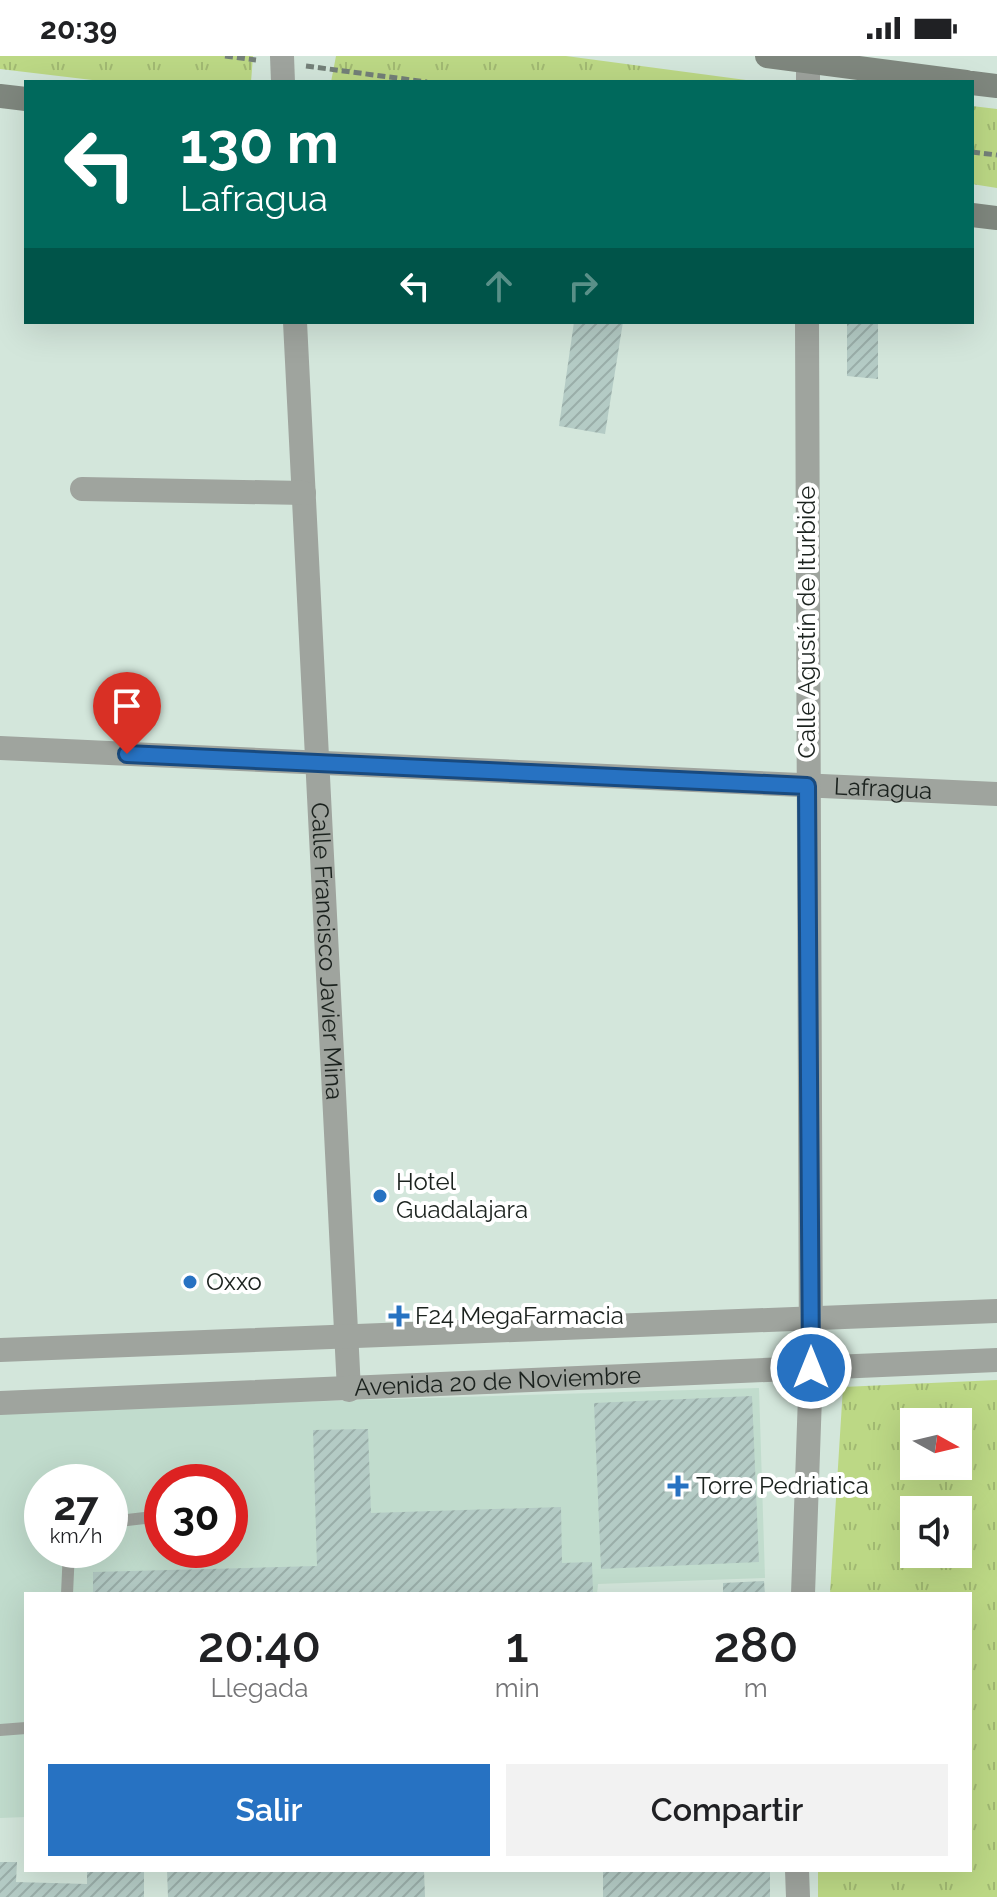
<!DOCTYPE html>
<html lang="es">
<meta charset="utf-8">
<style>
:root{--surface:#fff;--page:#f2f2f2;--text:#202124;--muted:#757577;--accent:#2772c2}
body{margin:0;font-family:Raleway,sans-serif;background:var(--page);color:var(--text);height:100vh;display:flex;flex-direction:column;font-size:30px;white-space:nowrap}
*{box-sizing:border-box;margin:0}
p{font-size:26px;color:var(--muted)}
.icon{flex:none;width:44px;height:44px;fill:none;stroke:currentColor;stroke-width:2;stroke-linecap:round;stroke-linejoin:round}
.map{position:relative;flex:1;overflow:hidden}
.side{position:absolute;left:24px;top:1536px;width:948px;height:280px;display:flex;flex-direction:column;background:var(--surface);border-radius:0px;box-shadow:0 8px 32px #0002}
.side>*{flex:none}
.banner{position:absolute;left:24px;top:24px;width:950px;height:244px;border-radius:0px;box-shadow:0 8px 32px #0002;background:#00695c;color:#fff;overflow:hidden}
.needle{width:52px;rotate:98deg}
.tools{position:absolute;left:900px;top:1352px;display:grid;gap:16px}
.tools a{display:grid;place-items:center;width:72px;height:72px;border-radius:0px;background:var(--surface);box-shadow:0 8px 32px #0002;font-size:40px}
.speed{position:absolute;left:24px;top:1408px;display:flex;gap:16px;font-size:40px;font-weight:700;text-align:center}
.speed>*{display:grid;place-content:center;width:104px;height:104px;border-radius:50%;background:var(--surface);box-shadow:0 8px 32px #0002;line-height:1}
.speed small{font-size:20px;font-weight:400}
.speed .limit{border:12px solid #d22;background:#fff;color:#111}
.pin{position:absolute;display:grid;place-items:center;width:68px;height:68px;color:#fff;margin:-82px -34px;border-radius:50% 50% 50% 0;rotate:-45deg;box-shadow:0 0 8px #0007}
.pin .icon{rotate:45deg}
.me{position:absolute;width:88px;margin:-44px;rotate:0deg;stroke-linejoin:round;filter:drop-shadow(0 0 6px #0008)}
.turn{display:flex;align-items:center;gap:28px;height:168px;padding:0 24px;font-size:36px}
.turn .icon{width:104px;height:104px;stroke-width:2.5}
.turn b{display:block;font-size:56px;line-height:68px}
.lanes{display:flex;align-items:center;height:76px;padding:0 24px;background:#0003;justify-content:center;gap:40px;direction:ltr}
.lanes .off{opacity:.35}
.eta{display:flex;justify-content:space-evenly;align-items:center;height:136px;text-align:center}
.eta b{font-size:48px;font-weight:600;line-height:56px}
.primary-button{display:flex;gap:16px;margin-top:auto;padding:16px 24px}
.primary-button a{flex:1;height:92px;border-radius:0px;background:var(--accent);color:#fff;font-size:32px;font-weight:600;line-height:92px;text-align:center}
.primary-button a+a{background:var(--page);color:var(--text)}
.status{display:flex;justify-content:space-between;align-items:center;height:56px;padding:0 40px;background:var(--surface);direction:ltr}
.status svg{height:22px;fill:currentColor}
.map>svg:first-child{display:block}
.built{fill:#c1dccd;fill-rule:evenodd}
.park{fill:url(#park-tufts);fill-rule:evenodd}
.building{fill:url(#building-hatch)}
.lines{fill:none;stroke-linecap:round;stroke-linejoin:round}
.path{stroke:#748079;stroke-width:5;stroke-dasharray:8 4;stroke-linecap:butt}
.service{stroke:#9fa49e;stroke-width:12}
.minor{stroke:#9fa49e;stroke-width:24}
.secondary{stroke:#7f877e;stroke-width:24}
.route-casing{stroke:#194a7e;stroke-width:20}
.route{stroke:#2772c2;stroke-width:14}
.poi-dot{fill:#2772c2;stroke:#fff;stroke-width:3}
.labels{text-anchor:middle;stroke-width:8;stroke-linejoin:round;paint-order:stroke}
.street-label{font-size:24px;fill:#1b221e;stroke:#fff}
.poi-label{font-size:24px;fill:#1b221e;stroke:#fff;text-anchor:start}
</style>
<div class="status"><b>20:39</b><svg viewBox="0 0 49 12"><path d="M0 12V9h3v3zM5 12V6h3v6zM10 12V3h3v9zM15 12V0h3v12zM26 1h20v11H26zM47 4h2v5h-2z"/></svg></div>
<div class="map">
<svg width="997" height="1841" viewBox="0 0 997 1841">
<defs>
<pattern id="park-tufts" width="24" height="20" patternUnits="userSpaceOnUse" patternTransform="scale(2)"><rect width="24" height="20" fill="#bcd885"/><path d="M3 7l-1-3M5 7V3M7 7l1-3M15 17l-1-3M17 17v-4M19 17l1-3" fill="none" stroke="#a1b972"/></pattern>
<pattern id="building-hatch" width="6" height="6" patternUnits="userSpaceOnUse" patternTransform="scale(2)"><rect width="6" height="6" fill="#b4cbc5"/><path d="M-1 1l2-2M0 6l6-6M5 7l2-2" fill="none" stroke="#9aaea9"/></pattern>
</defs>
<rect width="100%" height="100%" fill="#d3e6db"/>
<path class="built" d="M759 1332 765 1522 598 1528 597 1538H26V1761L0 1762V1355ZM42 1426H110V1494H42ZM162 1426H230V1494H162Z"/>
<path class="park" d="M0 0H253L251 26H109L0 13Z
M336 0H566L761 26H331Z
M972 50 997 53V132L972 128Z
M997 1324V1841H818V1814H970V1538H830L843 1331ZM914 1366H958V1410H914ZM914 1454H958V1498H914Z"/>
<path class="building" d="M574 266H623L605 378 559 370Z
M847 266H878V323L847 320Z
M752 1340 759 1506 601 1513 594 1347Z
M368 1373 371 1457 561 1451 562 1507 592 1506 593 1538H93V1516L317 1510 313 1374Z
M764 1525 765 1538H723V1527Z
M0 1806H17L16 1826 87 1828V1814H144V1841H0Z
M167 1814H424L425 1841H168Z
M603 1814H770V1841H603Z"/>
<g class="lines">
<path class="path" d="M225 0 256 4
M306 10 427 26
M972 96 997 99"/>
<path class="service" d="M230 1451 231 1450
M110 1466 162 1460
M67 1538 69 1494
M0 1674 26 1672"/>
<g class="minor">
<path d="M282 0 283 26"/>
<path d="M808 26V0"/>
<path id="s1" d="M295 266 349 1334"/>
<path d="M82 433 304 437"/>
<path id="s2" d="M0 692 997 738"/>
<path d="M0 1294 997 1255"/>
<path id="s3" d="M0 1347 997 1304"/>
<path d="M803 1538 811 1312 807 266"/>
<path d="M797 1814 798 1841"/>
</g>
<path class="secondary" d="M767 0 966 26
M972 27 997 30
M0 40 26 43
M972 159 997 162"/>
</g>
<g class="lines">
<g class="route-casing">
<path id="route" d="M127 698 807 730 811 1312"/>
</g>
<use href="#route" class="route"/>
</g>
<g class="poi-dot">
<circle cx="380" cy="1140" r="8"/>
<circle cx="190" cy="1226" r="8"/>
<path d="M395 1248h8v8h8v8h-8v8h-8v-8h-8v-8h8z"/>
<path d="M674 1418h8v8h8v8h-8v8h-8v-8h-8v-8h8z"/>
</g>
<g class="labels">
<g class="street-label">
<text transform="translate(807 566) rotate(-90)" y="8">Calle Agustín de Iturbide</text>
<text dy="8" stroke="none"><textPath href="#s2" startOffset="884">Lafragua</textPath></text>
<text dy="8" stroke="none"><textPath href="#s1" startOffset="630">Calle Francisco Javier Mina</textPath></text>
<text dy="8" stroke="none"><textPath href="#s3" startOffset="498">Avenida 20 de Noviembre</textPath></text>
</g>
<g class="poi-label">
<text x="396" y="1134">Hotel<tspan x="396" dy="28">Guadalajara</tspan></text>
<text x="206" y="1234">Oxxo</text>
<text x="415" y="1268">F24 MegaFarmacia</text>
<text x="696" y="1438">Torre Pedriatica</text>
</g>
</g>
</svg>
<div class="tools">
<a><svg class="needle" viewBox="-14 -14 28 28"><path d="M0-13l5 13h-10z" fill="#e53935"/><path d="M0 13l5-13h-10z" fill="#757577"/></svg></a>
<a><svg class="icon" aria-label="sound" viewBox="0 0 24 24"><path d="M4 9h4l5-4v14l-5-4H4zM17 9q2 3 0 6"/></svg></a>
</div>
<div class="speed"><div>27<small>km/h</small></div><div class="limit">30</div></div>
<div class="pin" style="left:127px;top:698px;background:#d93025"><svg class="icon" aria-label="arrive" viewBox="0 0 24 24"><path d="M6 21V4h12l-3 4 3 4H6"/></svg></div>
<svg class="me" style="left:811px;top:1312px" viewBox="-20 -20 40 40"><circle r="17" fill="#2772c2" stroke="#fff" stroke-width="3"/><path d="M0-11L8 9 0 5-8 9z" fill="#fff"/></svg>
<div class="banner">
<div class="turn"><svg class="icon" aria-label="left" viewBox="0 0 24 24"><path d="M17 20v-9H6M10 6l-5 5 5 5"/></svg><div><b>130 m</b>Lafragua</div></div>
<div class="lanes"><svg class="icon" aria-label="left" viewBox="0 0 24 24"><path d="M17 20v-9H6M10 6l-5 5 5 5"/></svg><svg class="icon off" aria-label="ahead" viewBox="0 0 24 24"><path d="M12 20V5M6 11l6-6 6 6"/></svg><svg class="icon off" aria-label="right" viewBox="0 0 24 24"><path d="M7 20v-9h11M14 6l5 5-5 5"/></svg></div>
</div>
<section class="side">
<div class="eta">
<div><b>20:40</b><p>Llegada</p></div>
<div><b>1</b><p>min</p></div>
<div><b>280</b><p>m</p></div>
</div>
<div class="primary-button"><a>Salir</a><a>Compartir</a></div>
</section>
</div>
